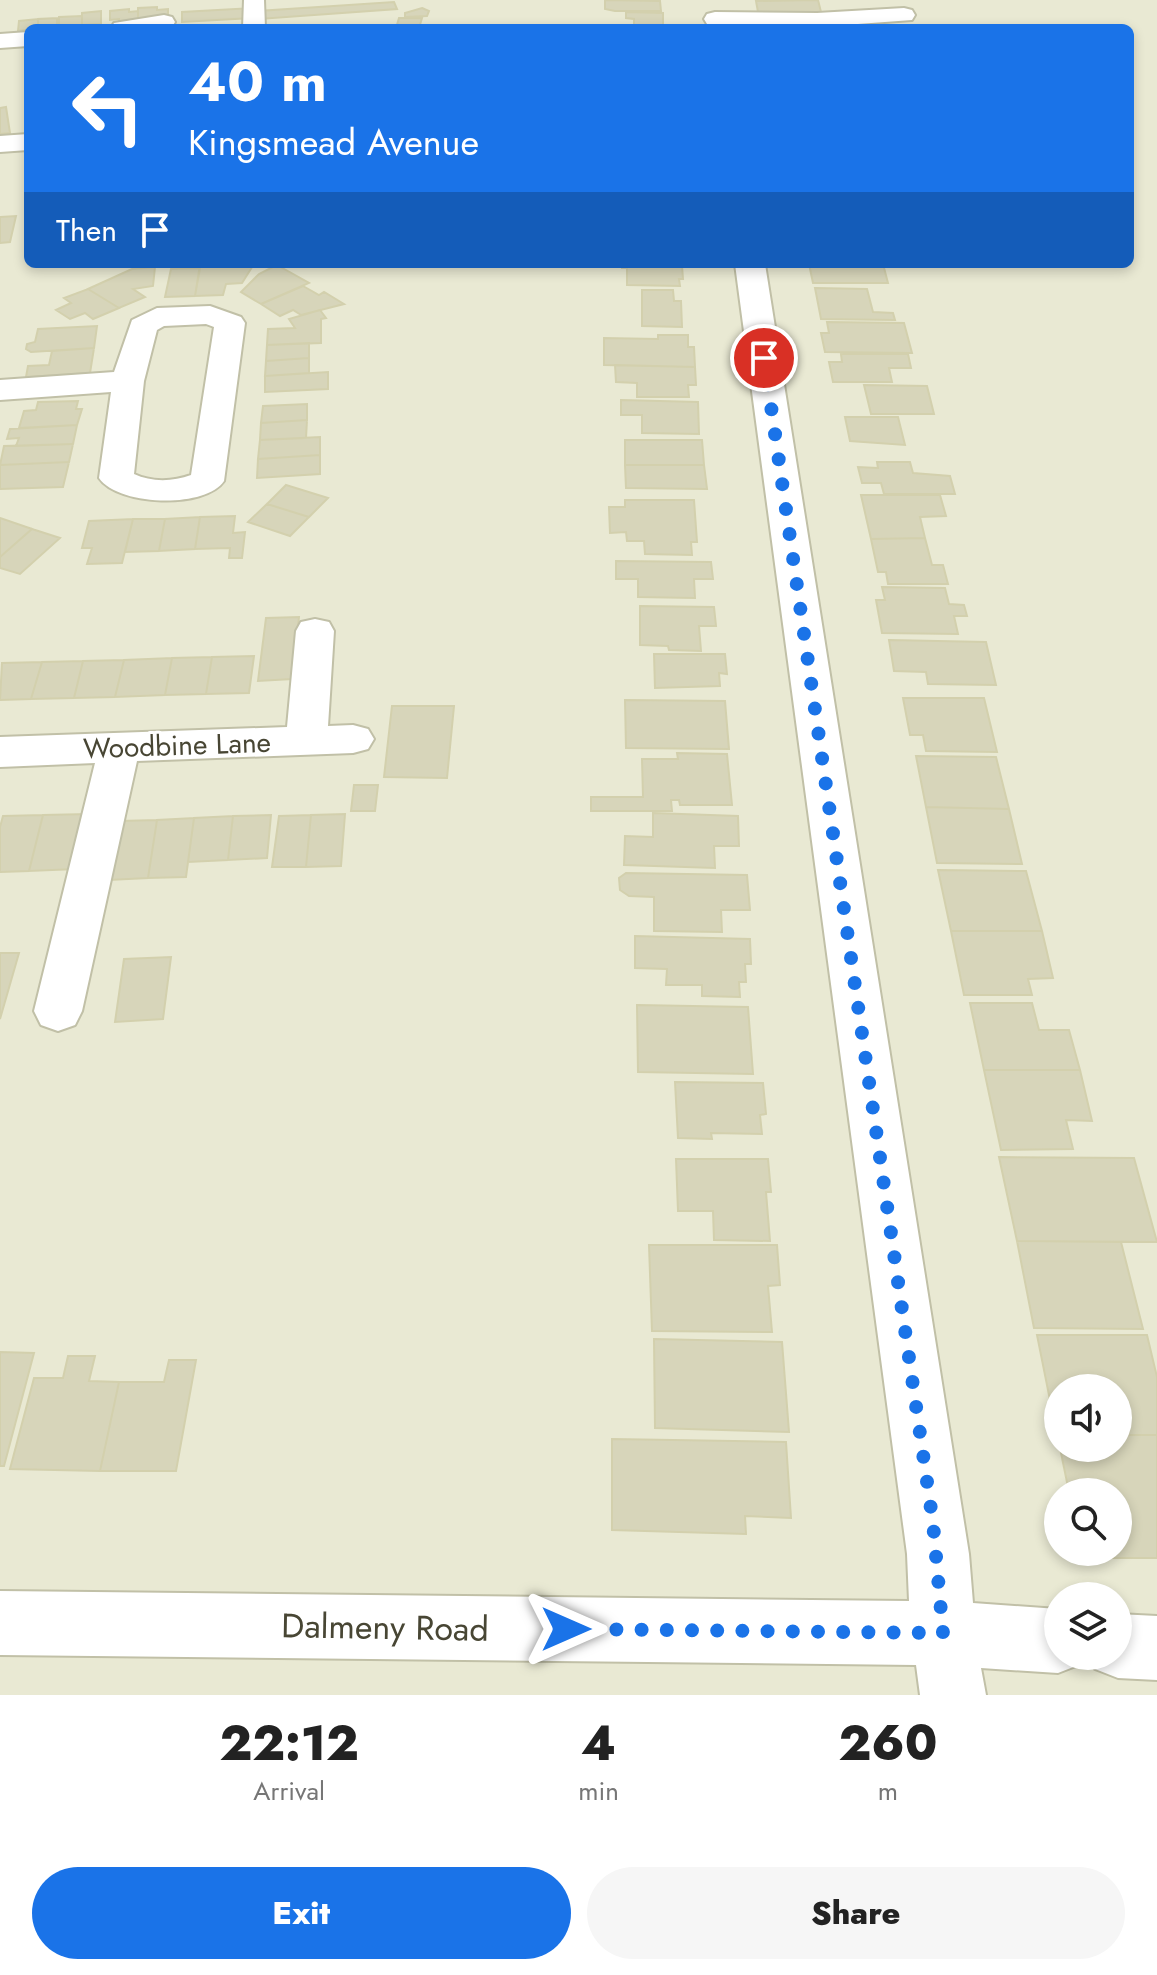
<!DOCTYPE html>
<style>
:root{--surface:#fff;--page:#f6f6f6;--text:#222;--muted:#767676;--accent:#1a73e8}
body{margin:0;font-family:Jost,sans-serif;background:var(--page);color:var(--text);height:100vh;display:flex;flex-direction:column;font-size:30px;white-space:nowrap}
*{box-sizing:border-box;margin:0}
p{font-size:26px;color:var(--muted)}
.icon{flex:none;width:44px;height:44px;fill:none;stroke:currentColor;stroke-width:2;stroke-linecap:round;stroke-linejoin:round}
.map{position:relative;height:1695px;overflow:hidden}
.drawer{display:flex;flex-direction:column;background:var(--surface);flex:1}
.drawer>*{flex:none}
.guide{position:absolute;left:24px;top:24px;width:1110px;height:244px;border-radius:12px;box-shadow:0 4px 12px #0003;background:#1a73e8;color:#fff;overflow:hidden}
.controls{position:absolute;left:1044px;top:1374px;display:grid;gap:16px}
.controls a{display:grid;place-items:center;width:88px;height:88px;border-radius:50%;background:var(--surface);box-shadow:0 4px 12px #0003;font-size:40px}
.pin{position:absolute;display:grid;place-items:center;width:68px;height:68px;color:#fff;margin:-34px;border:4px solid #fff;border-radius:50%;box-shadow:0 2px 8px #0007}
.me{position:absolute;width:88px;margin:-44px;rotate:90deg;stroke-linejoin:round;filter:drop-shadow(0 0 6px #0008)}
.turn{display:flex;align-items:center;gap:28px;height:168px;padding:0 32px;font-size:36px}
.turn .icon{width:104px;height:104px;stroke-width:2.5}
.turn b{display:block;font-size:56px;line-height:68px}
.then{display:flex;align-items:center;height:76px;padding:0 32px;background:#0003;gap:16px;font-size:30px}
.eta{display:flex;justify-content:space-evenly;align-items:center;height:136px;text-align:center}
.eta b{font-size:48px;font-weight:800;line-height:56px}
.action{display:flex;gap:16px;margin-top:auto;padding:16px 32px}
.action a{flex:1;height:92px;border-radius:48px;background:var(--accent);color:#fff;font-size:32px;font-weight:800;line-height:92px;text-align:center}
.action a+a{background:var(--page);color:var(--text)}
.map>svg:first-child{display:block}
.residential{fill:#e9e9d3;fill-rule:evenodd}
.building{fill:#d7d5ba;stroke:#d3d0ad;stroke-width:2}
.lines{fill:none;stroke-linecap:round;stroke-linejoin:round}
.minor-casing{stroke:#c1c0a7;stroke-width:4}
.minor{fill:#fff;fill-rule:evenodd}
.route{stroke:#1a73e8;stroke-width:14;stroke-dasharray:0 25.2}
.labels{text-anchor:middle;stroke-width:6;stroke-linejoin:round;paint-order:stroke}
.street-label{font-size:28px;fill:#484634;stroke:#fff}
.near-street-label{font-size:34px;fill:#484634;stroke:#fff}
</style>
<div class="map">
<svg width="1157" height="1695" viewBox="0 0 1157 1695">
<rect width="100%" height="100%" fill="#f4f4e6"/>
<path class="residential" d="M0 0H1157V1695H0ZM28 28H1130V264H28ZM1058 1388H1118V1448H1058ZM1058 1492H1118V1552H1058ZM1058 1596H1118V1656H1058Z"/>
<path class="building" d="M605 0 660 1 661 11H615L605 9Z
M818 0 821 12 798 13 758 12 756 1Z
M394 2 397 9 259 19 258 11Z
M157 7V10L168 9V20L138 22V8Z
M253 8 252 18 182 22V12Z
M422 8 429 11 427 16 405 17V13Z
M129 9V12L138 11V22L119 23V19L110 20V11Z
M101 11V24L82 25V13Z
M626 12 663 13V28H634V19L626 18Z
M82 16V25L59 27V17Z
M57 18V28H38V19Z
M399 18H422L419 28H396Z
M38 19V28L18 31 19 21Z
M6 107 10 133 0 134V108Z
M16 216 10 242 0 243V217Z
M254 264 242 283 226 284 223 295 195 296 200 265Z
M622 264H673L682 266 683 279H679L680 286 627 285V268H622Z
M809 264H883L888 283H813Z
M277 265 309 283 261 304 241 292 259 274Z
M155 267 153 286 133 289 145 297 119 308 88 289 132 269Z
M200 268 195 296 165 297 171 269Z
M303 286 319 295 324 292 344 304 301 315 293 310 280 316 261 304Z
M815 288 867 289 873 312 893 313 895 320 821 319Z
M88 289 119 308 93 319 85 313 70 319 56 310 71 303 64 298Z
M642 290H673L674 301H681L682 327 642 326Z
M320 310 326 318 321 319V343L267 345 268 329 295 328 289 319Z
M827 322 904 323 912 353 825 352 821 333H829Z
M97 326 94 348 31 352 26 349 27 344 35 342 38 329Z
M658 335H688V347H694L695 367 604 365V338L658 339Z
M309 343V358L266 361 267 345Z
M94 348 90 373 26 377 28 366 49 365 52 351Z
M841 354H908L911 368H889L892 382H833L829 362H842Z
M309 358V373L265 376 266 361Z
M615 365 695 367 696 385H688L689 397H637V383L616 382Z
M328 372V389L265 392V376Z
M864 385 927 386 934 414H871Z
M621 400 698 402 699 434 642 433V415H621Z
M78 401 76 409H82L77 425 19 428 24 411 36 410 38 402Z
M307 404V420L261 423 263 406Z
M845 417H898L905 445 850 441Z
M307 420 306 438 260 440 261 423Z
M77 425 73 444 16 446 19 438 7 439 10 429Z
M320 437V455L258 459 260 440Z
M625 440H702L704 465H625Z
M73 444 69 462 0 465 4 446Z
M320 455V474L257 478 258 459Z
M69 462 63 487 0 489V465Z
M877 462H910L913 473 950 476 955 494H884L881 483H862L858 467 878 468Z
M625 465H704L707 489 626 488Z
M286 485 328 498 309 517 267 504Z
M861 495H940L946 516 920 517 925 538 871 539Z
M625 500H694L697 542H691L692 555 645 554 644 541H627L626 532 610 533 609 507H625Z
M267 504 309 517 290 536 248 522Z
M235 516 233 533 245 532 242 558H229L230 548 195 549 200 517Z
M200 517 195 549 159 551 165 519Z
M0 518 32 529 0 557Z
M133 519H165L159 551 125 552Z
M133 519 122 563 87 564 92 548H82L89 521Z
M32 529 60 538 20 574 0 568V557Z
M925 538 932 565H943L948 584H888L886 572H878L871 539Z
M616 561 711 562 713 579H694L695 598 638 597V579H616Z
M882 587 945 588 949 604 964 605 967 616H954L958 634 882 633 876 600H885Z
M640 606 714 607 716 626H699L701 651 669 650 668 646 640 645Z
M299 617 292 679 258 681 266 618Z
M889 640 986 642 996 685 928 684 926 672 894 671Z
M654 654H725L727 674 719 673 720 686 655 688Z
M254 656 249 693 206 694 212 657Z
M212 657 206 694 165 695 172 658Z
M172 658 165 695 115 697 124 660Z
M124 660 115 697 74 698 83 661Z
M83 661 74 698 31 699 42 662Z
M42 662 31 699 0 700 2 663Z
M903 698H984L997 752 926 751 923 735H910Z
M625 700 725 701 729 749 626 748Z
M392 706H454L447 778 384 777Z
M677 753 727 754 732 805H680L679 800H671L672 811H591V797H643L642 759H678Z
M916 756 996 757 1009 809 926 807Z
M354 785H378L375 811H351Z
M926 807 1009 809 1022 864 937 863Z
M653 813 738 816 739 846H714L715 868 624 865 625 836 653 837Z
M89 814 76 869 29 871 43 815Z
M345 814 341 866 306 867 311 815Z
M43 815 29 871 0 872V827L3 816Z
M271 815 267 858 228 860 233 816Z
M311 815 306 867H272L279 816Z
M233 816 228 860 188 862 194 818Z
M194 818 186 877 148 878 157 820Z
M157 820 148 878 109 880 120 821Z
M938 870 1026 871 1042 931H951Z
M626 873 747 875 750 910H721L722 932 654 931V897L629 896 620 890 619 878Z
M951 931H1042L1053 978 1028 979 1032 995H964Z
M635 936 750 939 751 964H745L746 982H739L740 997 702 996V985H666L667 969 635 968Z
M0 953H19L0 1019Z
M171 957 163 1019 115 1022 124 959Z
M970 1003H1032L1039 1030H1069L1080 1070H984Z
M637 1005 748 1007 753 1074 638 1072Z
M984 1070H1080L1092 1121 1066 1120 1073 1149 1001 1150Z
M675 1082 763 1083 766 1114 760 1115 762 1134 711 1133 712 1139 678 1138Z
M999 1157 1134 1158 1157 1242 1017 1241Z
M676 1159H768L771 1192H766L770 1241 714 1240 713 1211H678Z
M1017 1241 1121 1242 1143 1329 1034 1328Z
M649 1245H777L780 1285 768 1286 772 1332 652 1331Z
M1037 1335H1147L1157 1377V1435H1118V1388H1058L1057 1435Z
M654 1339 782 1342 789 1432 655 1428Z
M0 1352 34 1353 4 1466H0Z
M68 1356H95L89 1381 119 1382 100 1471 10 1469 34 1378H63Z
M169 1360H196L176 1471H100L119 1382H164Z
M1118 1435H1157V1558H1083L1082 1552H1118V1492H1069L1060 1448H1118Z
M612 1439 786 1442 791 1518 745 1516 746 1534 612 1530Z"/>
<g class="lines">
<g class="minor-casing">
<path id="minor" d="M244 0H264L265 28H243Z
M904 8 912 10 915 15 912 20 817 27 715 26 707 24 704 19 707 14 715 12 817 13Z
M164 15 172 17 175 22 172 27 111 28 114 23Z
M28 32V46L0 48V34Z
M28 134V150L0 152V136Z
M735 264H765L969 1554 973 1603 1058 1609V1656H1084L1081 1664 1058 1673 981 1668 986 1695H920L916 1665 0 1655V1591L909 1601 907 1554Z
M210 306 241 317 245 323 224 481C205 509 118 506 99 478L111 392 0 400V380L114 372 132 320 157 308ZM206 324 214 327 191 475C172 482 151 482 134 474L144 381 157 330 164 326Z
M315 619 329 622 334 631 328 726 353 725 368 729 374 739 368 749 353 753 137 761 82 1011 75 1025 58 1031 41 1025 34 1011 95 763 0 767V737L287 727 296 631 301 622Z
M1118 1614 1157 1616V1680L1118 1678 1095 1669 1090 1656H1118Z"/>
</g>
<use href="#minor" class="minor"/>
</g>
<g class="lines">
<path class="route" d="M566 1629 943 1633 933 1523 764 358"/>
</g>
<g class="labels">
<g class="street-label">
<text transform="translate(177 745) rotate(-2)" y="10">Woodbine Lane</text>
</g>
<g class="near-street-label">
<text transform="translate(385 1627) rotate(1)" y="12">Dalmeny Road</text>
</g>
</g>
</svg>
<div class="controls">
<a><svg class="icon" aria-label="sound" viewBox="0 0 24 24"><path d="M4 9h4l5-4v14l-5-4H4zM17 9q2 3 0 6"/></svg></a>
<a><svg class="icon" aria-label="search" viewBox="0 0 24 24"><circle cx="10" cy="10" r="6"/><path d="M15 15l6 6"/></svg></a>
<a><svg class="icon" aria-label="layers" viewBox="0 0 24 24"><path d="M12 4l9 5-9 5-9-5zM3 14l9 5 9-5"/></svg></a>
</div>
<div class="pin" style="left:764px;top:358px;background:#d93025"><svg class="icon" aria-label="arrive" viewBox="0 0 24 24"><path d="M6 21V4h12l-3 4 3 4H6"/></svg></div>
<svg class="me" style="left:566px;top:1629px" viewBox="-20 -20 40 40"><path d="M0-17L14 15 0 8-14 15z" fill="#1a73e8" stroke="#fff" stroke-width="4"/></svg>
<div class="guide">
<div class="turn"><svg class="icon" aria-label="left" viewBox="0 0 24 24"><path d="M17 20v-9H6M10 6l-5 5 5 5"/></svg><div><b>40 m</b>Kingsmead Avenue</div></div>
<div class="then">Then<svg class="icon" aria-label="arrive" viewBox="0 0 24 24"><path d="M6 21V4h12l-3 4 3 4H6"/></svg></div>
</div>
</div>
<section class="drawer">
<div class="eta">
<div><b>22:12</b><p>Arrival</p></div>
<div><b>4</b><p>min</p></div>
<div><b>260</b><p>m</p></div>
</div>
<div class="action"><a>Exit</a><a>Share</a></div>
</section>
